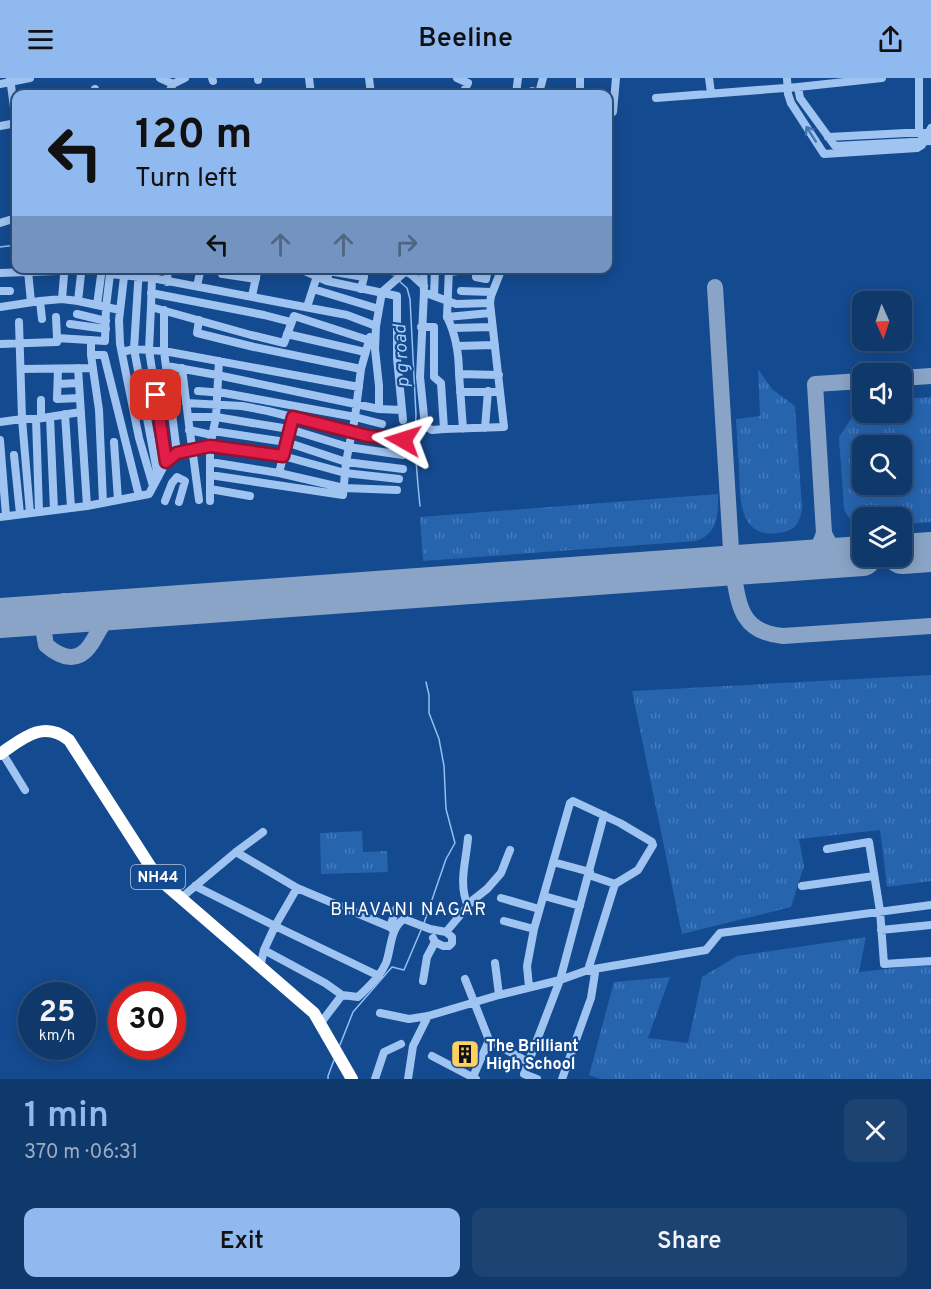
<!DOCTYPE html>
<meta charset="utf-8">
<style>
:root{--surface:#0f386b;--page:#1d4373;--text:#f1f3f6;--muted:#9bacc1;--line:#2f527e;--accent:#90b9f0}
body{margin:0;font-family:Overpass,sans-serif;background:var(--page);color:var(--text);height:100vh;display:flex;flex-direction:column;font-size:22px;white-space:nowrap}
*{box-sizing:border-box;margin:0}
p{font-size:20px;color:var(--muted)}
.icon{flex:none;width:33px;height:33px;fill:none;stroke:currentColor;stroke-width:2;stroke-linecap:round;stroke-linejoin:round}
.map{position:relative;height:1001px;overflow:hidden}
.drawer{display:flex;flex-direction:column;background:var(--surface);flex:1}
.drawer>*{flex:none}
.banner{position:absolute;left:12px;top:12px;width:600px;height:183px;border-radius:12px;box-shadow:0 3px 15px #0003,0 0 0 2px var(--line);background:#90b9f0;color:#111;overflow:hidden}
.needle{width:39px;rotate:177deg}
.tools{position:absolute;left:852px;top:213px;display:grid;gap:12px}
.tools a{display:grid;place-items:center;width:60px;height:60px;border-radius:12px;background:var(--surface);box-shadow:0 3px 15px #0003,0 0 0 2px var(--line);font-size:30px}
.speed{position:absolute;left:18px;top:904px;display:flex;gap:12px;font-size:30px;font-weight:700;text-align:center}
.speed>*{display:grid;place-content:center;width:78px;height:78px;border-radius:50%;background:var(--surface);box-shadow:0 3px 15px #0003,0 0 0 2px var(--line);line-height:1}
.speed small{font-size:15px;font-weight:400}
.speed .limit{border:9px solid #d22;background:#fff;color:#111}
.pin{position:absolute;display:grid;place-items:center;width:51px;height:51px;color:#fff;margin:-26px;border-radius:12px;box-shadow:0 3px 9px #0006}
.me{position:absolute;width:66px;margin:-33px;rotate:276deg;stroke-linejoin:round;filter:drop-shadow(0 0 4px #0008)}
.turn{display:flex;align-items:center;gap:21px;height:126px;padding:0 24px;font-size:27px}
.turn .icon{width:78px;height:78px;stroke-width:2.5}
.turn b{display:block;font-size:42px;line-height:51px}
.lanes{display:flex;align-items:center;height:57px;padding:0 24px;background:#0003;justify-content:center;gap:30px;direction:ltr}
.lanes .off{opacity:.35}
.round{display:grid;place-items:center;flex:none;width:63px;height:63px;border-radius:12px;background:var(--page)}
.head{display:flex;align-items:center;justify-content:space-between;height:102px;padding:0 24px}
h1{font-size:36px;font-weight:600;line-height:45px;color:var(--accent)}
.cta{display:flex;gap:12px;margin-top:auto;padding:12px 24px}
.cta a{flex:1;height:69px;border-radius:12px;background:var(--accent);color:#111;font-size:24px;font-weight:600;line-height:69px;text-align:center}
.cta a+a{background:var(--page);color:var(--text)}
header{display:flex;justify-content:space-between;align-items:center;height:78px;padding:0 24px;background:var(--accent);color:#111;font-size:27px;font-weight:600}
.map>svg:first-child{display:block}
.grass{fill:url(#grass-tufts);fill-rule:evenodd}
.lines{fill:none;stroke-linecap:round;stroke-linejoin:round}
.stream{stroke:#92bff4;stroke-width:1.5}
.taxiway{stroke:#8aa4c7;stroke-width:16}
.runway{stroke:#8aa4c7;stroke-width:40}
.minor{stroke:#a0c4f1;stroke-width:8}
.highway{stroke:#fff;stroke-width:12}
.minor-bridge{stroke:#a0c4f1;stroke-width:8}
.oneway{stroke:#4575b1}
.route-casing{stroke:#92132f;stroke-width:15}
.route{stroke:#e11d48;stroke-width:10}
.labels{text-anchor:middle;stroke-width:4.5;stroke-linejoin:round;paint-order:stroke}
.shield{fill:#144a8f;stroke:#b8c9dd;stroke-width:1.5}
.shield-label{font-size:15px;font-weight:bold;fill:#fff}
.poi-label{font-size:16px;font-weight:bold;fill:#fff;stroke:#144a8f;text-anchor:start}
.water-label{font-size:18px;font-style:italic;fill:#abcff8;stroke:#144a8f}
.neighbourhood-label{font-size:18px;letter-spacing:1.5px;fill:#fff;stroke:#144a8f}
</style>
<header><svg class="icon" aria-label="menu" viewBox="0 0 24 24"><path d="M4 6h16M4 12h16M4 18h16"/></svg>Beeline<svg class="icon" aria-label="share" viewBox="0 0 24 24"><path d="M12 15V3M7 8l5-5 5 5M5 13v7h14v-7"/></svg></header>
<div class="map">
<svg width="931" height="1001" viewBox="0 0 931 1001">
<defs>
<pattern id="grass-tufts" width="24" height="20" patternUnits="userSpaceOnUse" patternTransform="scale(1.5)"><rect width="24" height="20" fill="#2664ae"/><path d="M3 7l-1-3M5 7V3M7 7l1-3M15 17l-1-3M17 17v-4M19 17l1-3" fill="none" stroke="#477bba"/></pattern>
</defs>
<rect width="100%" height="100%" fill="#144a8f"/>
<path class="grass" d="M758 291 772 311 795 328 802 430C801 441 796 452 784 454 739 464 740 423 739 392 738 375 737 358 736 341L760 338Z
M931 319V444L902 446V440H862V447C853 444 847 440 844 430L839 359 862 324V334H902V321ZM862 368H902V406H862Z
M718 416C718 436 719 455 696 463L423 483 420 439Z
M931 597V803L887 809 880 752 799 761 804 788 791 829 682 856 632 613Z
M362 753 363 774 387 773 388 794 321 796 320 755Z
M866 859 859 894 931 886V1001H600L589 997 614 904 670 899 648 960 688 965 702 899 737 878Z"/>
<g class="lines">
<path class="stream" d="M0 169 16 167
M365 190 394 197
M399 203 407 210 410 221 416 337C414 367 417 398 420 428
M424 845 446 781 455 765 446 731 444 688 439 661 429 635V617L426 604
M340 967 353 934 392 889 404 892 421 852
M328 1001V998L334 982"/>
<path class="taxiway" d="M715 209 732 488C739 524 738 554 783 558L931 548
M902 300 931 298
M854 479C839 477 829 469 824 455L815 306 862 303
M799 483C813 477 820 469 824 455
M124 531C116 534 109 538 104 545 99 551 96 559 91 566 78 586 61 580 46 567 42 545 39 531 64 523L133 530"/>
<path class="runway" d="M902 476 931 474
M0 540 862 478"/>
<path class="minor" d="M10 0 16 44
M160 0 173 6
M212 0 213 3
M258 0V2
M309 0 311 16
M369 0 371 16
M457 0 468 5 463 15
M543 0 539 15 544 16
M709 0 711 15
M787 0 788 16 791 25
M919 0V55L922 58
M0 6 30 0
M798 9 800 20 835 68 931 63
M95 11 96 16
M168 16 173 6 185 0
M516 16 518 0
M531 16 532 13 539 15
M580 16V0
M656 20 798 9 882 0
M608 38 613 34 616 0
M0 48 16 45
M828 59 906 55H931
M0 145 16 140
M111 190 110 196 152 200 151 229 251 257 284 265 294 238 368 262
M125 190 119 242 120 266 139 360 153 408
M139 190 134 271 158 399
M154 190 152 200 347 237 376 248
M222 190V196H223L256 201
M298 190 327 203 397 218V280L403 342
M399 190 412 197 424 208
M423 190 424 214 420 299 425 348 432 352 444 351 504 349 490 225 491 218 502 190
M449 190 447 239 490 235
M476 190V199L486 201 488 190
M28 193 31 224
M449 194 476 191
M0 195 57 193
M327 203 329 193 364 199 361 211
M167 204 168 190
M197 208 201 190
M313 211 379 231
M0 213H10
M461 213 492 214
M151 215 264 237 291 244
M429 216 434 218 435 190
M252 218 258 190
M434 218 456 226 490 225
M62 221 78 223 120 232
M40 223 42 241
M78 223 81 196
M97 227 102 190
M0 229 40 223 62 221 64 197
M151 229 149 272 166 384
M307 229 317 198
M164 232V273L177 375
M77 236 106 243
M56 239 57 260
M447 239C456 257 459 277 459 296
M199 242 197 255 254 269 361 291
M19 244 22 341H36L81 334
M70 246 106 251
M421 249H434V299L441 305 444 351
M453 250 492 249
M287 256 365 274
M370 259 361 291 355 339 382 346
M91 262V277L99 332 103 425
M0 266 57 264V260L105 263 106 229 110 196
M457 268 495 267
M122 274 134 271 164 273 359 309
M91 277H104L139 418
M219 283 216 339 210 368V384L279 395 344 410 397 412
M167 288 217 297 379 331 402 332
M78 290 87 428
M182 290 188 339
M21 291 93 290
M58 291 57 321 80 320
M58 306 79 305
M198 313 224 315 355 339 346 384 343 417 210 397V384
M460 314H500
M41 322V340
M186 325 242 328 268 333 368 358 403 362
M379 331V308L375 271 376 248 382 214 406 193 407 190
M65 336 71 430
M50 339 54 432
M36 341 39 433
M0 344 22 341 30 435
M485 350 488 313
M463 351 459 296 499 297
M189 352 212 357 213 353 286 364 346 384 403 391
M0 362 6 438
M114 364 118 422
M14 377 20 436
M279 395 293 339
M210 411 250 418
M199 422 188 339H216L289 351 348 369 403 377
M165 423 172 405 177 399 185 403 179 424
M210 423V397
M0 439 87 428 149 416 166 384 177 375 210 368 283 378 345 395 399 401
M6 681 25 712
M827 771 869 764 880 833 884 886 931 883
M236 774 297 810 390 849 394 853
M553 784 590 794
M195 808 275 848 297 810
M802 808 874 798
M544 818 580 828
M181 820 236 774 263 754
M501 820 539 831
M468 828C458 806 466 784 468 760
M504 843 534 851
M390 849 396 831
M881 852 931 847
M446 854 473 822 487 811 501 795 510 772
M264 872 275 848 379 898
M495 885 499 917
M260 889 264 872 325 905 342 917
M588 892 615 806 589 797
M465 901 489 962
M423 903 427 879 435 864 433 860
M529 909 527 888 534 851 570 725 573 723 620 745 652 764 653 767 638 792 615 806
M380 935 409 941 428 938 499 917 560 902 588 892 706 872 720 855 931 827
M320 946 342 917 358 919C368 909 380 899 386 885 391 872 390 850 404 841L430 851 446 854 452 859V865L449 868H443L435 864
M432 978 476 1001
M473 999 489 962 528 984
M375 1001 384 974 401 966
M408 1001 413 968 428 938
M537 1001 524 996 560 902 604 737
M562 1001 591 920 595 895 588 892"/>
<path class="highway" d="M0 676C22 661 43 641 69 662L150 788 160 802 314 935 352 1001"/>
<path class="minor-bridge" d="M791 25 824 76 917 70 922 67 931 50"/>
</g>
<defs><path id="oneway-shaft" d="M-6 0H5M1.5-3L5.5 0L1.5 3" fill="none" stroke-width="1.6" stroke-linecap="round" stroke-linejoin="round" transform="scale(1.5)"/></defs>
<use class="oneway" href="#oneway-shaft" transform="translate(811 56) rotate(-123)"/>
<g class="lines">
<g class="route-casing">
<path id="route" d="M156 317 166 384 177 375 210 368 283 378 293 339 368 358 403 362"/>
</g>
<use href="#route" class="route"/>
</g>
<defs>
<g id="building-square" transform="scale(1.5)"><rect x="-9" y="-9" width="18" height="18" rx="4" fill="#ffd05f" stroke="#144a8f"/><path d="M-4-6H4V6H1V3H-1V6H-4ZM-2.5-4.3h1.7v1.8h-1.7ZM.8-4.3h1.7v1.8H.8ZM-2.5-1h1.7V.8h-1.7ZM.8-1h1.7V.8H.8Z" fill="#111"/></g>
</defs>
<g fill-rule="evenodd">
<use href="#building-square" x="465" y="976"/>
</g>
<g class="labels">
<rect class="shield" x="131" y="787" width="54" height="24" rx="4.5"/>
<g class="shield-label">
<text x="158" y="804">NH44</text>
</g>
<g class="poi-label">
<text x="486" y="973">The Brilliant<tspan x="486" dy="18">High School</tspan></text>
</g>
<g class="water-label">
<text transform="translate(401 278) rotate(-93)" y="6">p g road</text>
</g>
<g class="neighbourhood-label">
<text x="409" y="837">BHAVANI NAGAR</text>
</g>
</g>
</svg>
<div class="tools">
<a><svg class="needle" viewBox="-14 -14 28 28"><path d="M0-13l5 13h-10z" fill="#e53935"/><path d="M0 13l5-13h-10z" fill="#9bacc1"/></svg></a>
<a><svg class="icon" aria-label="sound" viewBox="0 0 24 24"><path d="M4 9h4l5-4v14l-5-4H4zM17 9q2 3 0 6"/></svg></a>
<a><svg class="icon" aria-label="search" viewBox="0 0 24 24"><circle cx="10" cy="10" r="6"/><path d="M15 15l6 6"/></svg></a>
<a><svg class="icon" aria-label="layers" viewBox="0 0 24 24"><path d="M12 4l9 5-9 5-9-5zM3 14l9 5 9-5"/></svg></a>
</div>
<div class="speed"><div>25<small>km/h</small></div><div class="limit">30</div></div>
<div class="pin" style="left:156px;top:317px;background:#d93025"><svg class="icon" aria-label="arrive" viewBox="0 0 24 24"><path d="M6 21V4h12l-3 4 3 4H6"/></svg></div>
<svg class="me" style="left:403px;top:362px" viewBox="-20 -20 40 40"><path d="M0-17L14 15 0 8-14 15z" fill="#e11d48" stroke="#fff" stroke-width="4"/></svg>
<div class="banner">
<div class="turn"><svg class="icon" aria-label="left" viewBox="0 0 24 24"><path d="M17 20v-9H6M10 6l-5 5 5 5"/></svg><div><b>120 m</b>Turn left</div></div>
<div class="lanes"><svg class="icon" aria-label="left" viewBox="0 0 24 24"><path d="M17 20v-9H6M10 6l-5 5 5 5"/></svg><svg class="icon off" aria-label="ahead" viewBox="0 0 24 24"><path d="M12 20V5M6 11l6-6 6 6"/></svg><svg class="icon off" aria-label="ahead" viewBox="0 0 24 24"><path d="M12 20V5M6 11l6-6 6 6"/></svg><svg class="icon off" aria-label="right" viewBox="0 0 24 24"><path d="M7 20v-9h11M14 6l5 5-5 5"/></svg></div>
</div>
</div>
<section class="drawer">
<div class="head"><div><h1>1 min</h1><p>370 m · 06:31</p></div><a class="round"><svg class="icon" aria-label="close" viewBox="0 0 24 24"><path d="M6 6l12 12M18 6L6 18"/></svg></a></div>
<div class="cta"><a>Exit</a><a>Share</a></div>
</section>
